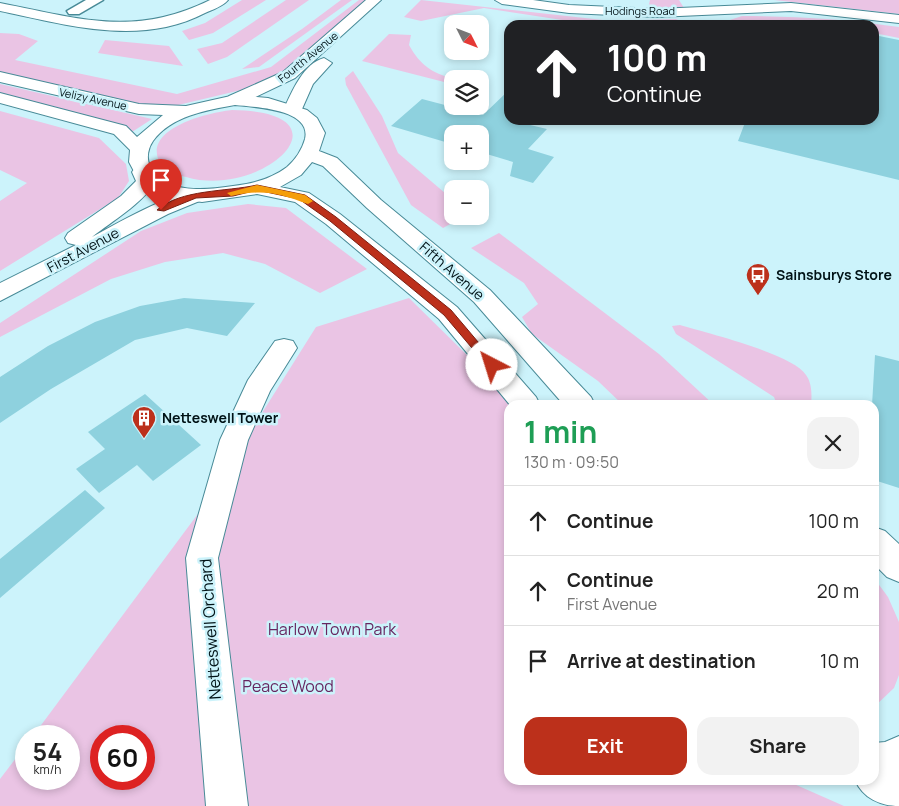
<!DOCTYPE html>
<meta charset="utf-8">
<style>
:root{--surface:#fff;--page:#f2f2f2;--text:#222;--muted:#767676;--line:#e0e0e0;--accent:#bc301b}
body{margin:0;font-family:Manrope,sans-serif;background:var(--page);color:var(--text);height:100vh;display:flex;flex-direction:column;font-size:19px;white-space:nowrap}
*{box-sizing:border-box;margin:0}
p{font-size:16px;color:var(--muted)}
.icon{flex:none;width:28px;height:28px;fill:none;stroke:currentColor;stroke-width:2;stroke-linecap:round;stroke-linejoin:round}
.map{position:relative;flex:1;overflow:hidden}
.sheet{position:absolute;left:504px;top:400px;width:375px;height:385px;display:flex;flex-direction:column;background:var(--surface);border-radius:15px;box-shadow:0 2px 8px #0003}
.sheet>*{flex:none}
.banner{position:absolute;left:504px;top:20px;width:375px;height:105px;border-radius:15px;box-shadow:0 2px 8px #0003;background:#202124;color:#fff;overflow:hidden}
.needle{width:32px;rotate:132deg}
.tools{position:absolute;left:444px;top:15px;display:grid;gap:10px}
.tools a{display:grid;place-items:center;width:45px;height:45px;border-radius:10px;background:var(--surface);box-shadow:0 2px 8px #0003;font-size:25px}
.speed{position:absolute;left:15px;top:725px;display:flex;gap:10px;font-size:25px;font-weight:700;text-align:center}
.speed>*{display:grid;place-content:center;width:65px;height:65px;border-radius:50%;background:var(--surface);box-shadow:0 2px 8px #0003;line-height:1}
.speed small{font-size:12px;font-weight:400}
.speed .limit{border:8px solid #d22;background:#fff;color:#111}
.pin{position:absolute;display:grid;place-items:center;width:42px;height:42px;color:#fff;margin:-51px -21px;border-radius:50% 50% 50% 0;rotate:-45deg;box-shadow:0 0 5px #0007}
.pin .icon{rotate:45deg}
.me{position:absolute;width:55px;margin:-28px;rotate:320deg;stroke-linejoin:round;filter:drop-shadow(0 0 4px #0008)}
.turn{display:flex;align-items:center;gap:18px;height:105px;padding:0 20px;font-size:22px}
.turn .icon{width:65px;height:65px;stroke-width:2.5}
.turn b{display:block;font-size:35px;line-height:42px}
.round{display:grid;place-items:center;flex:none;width:52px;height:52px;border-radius:15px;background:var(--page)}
.head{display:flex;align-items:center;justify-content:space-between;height:85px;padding:0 20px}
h1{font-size:30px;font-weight:700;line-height:38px;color:#1e9e55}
.action{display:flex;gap:10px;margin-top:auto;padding:10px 20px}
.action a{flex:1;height:58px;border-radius:15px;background:var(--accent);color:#fff;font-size:20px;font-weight:700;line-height:58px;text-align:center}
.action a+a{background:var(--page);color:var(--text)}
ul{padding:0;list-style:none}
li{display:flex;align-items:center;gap:15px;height:70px;padding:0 20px;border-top:1px solid var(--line)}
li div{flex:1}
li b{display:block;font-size:19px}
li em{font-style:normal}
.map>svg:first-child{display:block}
.green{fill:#eac4e4;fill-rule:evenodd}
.building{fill:#8ed1de}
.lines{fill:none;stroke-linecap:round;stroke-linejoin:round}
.pedestrian-casing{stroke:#488a97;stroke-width:3}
.minor-casing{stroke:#488a97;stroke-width:2}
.tertiary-casing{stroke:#488a97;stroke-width:2}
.primary-casing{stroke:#488a97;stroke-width:2}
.pedestrian{fill:#fff;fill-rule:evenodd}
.minor{fill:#fff;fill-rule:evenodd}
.tertiary{fill:#fff;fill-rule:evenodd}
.primary{fill:#fff;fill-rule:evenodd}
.route{fill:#bc301b;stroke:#7a1f12}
.slow{fill:#f59e0b}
.labels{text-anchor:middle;stroke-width:5;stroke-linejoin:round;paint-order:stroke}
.far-street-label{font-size:11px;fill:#001216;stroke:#ccf3fb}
.street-label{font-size:14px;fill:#001216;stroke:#ccf3fb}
.poi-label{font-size:14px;font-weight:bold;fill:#001216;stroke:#ccf3fb;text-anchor:start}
.near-street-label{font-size:16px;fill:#001216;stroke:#ccf3fb}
.near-park-label{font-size:16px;fill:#672660;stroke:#ccf3fb}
</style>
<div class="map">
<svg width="899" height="806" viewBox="0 0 899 806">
<rect width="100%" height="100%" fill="#ccf3fb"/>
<path class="green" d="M242 0H266L213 33 189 40 182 31 205 23Z
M286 0H309L227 57 208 64 197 49 222 43Z
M341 0H352L259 67 242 69 302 29Z
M359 0H368L290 69 254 87 174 106 148 108 0 72V33L19 34 38 41 15 60 177 94 271 67Z
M421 0 612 21 676 19 680 21 658 25H595L484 8 421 21 404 17Z
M650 0H679L684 8 647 12Z
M774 0H899V14Z
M742 16C795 16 846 19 899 27V38L874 33V25H758L730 20Z
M389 34 411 35 409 45C420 65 432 73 454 79H452V84L362 61Z
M105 40 169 46 183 66 98 53Z
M353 71 382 116 398 153 452 199V216H465L443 228 411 205 346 85 345 78Z
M0 84 152 119 132 132 125 126 0 93Z
M232 110C357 112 262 200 186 177 177 175 165 171 160 163 141 128 211 112 232 110Z
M0 111 99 138 126 164 129 181 118 198 0 271V201L27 183 0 170Z
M248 204 286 208 367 269 320 293 265 264 223 253 165 262 111 279 0 337V323L141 231 187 213Z
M499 233 659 354 714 405H623L598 381 532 334 522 317 538 304 524 283 471 248Z
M409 298 518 405H509V780H785L844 806H0V779L26 745V779H69V736H33L203 507 316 327ZM101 736H144V779H101Z
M680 325C707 333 793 354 806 375 812 383 812 395 811 405H777L774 397 676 334 672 326Z
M874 578 888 597 899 622V675L894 688 874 707Z"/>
<path class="building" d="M874 35 899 40V180L738 141 746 120H874Z
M509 90V120L547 129 528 149 554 157 533 183 510 176 513 162 480 152V134H452V144L391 126 422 99 483 115Z
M184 298 255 303 227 336 187 328 135 340 51 389 0 423V377L48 346 95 322 140 306Z
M875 355 899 361V488L874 480 872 405Z
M145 394 201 445 153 481 137 465 99 493 76 469 105 449 88 432Z
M85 490 105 508 0 598V559Z"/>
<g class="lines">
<g class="pedestrian-casing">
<path id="pedestrian" d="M86 0H103L79 14H69L67 11Z"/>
</g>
<g class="minor-casing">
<path id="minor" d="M210 0H228C223 6 212 10 205 13 140 47 67 25 0 11V3C79 18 133 38 210 0Z
M495 0H533L569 5 657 9 791 3 899 15V23L791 11 657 17 569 13 502 4Z
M284 339 293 341 297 348 270 391 248 440 218 558 248 806H206L186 558 220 440 248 380 275 341Z"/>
</g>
<g class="tertiary-casing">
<path id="tertiary" d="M366 0H381L295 78 241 104H229L226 100 229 96 283 72Z
M324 58 332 63 313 84 302 109 299 113H287L284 109C292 91 304 63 324 58Z
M142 166 149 168 156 182C140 205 114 220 92 237 114 225 181 186 202 192L205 196 202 200 168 214 0 301V283L76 245 68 243 65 238 68 233 121 196 136 181 132 172 135 168Z"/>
</g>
<g class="primary-casing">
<path id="primary" d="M0 72 139 104 186 106 235 95 268 98 307 110 317 118 325 133 319 151 337 158 381 200 490 290 591 397 595 405H564L474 302 367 208 323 166 312 162 301 175 280 187 309 193 340 214 457 307 536 397 540 405H510L439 319 326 224 295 202 257 194 202 202 173 198 146 186 137 177 129 162 130 150 114 134 0 103V93L126 126 137 137 163 115 139 114 0 82ZM235 105C254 107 312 109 305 139 302 150 295 160 287 167 271 179 252 184 233 186 208 190 164 195 150 166 146 158 148 148 153 141 171 116 207 110 235 105Z
M874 527 885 531 899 544V582L887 577 874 564Z
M899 736V806C880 806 863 798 855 780H874V743L885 742Z"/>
</g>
<use href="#pedestrian" class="pedestrian"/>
<use href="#minor" class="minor"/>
<use href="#tertiary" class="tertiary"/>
<use href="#primary" class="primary"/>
</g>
<path class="route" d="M257 185 305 195 336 217 451 310 495 362V367H488L444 315 330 221 299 199 257 190 233 196 196 198 164 211 157 210C181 189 226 192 257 185Z"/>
<path class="slow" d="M257 185 305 195 313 201 308 204C277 193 265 189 231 196L227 193Z"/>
<defs>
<g id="bus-pin" transform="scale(1.25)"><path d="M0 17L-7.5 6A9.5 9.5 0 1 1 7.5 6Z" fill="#bc301b" stroke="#ccf3fb"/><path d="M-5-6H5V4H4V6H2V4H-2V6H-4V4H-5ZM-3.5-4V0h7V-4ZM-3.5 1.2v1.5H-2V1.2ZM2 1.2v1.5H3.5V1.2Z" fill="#fff"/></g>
<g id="building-pin" transform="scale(1.25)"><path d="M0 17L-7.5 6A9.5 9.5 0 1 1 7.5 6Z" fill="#bc301b" stroke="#ccf3fb"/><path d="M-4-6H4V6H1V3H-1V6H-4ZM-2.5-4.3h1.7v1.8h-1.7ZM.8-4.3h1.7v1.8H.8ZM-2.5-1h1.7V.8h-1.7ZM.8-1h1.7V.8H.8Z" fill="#fff"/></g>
</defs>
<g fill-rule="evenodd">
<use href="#bus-pin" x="758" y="275"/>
<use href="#building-pin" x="144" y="418"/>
</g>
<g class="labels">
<g class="far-street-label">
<text x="640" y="15">Hodings Road</text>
<text transform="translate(308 57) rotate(-39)" y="4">Fourth Avenue</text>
<text transform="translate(93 99) rotate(12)" y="4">Velizy Avenue</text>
</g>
<g class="street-label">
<text transform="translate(83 250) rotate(-28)" y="5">First Avenue</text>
<text transform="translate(452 271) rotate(41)" y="5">Fifth Avenue</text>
</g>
<g class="poi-label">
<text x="776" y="280">Sainsburys Store</text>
<text x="162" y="423">Netteswell Tower</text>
</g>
<g class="near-street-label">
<text transform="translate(210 629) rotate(-94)" y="6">Netteswell Orchard</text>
</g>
<g class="near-park-label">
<text x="332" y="635">Harlow Town Park</text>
<text x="288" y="692">Peace Wood</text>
</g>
</g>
</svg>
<div class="tools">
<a><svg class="needle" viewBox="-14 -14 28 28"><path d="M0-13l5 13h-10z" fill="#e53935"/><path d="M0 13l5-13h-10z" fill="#767676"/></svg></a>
<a><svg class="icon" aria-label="layers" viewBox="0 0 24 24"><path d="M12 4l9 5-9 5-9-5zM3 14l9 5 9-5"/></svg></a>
<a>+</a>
<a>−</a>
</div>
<div class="speed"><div>54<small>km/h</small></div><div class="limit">60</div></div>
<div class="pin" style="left:161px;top:210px;background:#d93025"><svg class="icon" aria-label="arrive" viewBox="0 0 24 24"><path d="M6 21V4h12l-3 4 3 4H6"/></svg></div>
<svg class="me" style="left:492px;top:365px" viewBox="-20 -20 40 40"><circle r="19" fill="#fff"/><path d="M0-13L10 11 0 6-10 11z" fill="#bc301b"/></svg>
<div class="banner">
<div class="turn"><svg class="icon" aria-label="ahead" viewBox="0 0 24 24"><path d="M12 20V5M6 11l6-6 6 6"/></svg><div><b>100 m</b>Continue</div></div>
</div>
<section class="sheet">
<div class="head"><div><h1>1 min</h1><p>130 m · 09:50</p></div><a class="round"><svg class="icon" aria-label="close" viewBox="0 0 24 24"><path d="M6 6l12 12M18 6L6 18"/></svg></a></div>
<ul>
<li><svg class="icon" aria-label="ahead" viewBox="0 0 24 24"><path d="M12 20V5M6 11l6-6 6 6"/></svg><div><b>Continue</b></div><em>100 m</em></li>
<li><svg class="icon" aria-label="ahead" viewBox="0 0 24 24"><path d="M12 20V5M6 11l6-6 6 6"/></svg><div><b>Continue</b><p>First Avenue</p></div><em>20 m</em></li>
<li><svg class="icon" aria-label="arrive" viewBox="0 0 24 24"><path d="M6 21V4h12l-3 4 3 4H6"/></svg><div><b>Arrive at destination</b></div><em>10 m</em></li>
</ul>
<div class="action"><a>Exit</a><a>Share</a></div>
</section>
</div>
